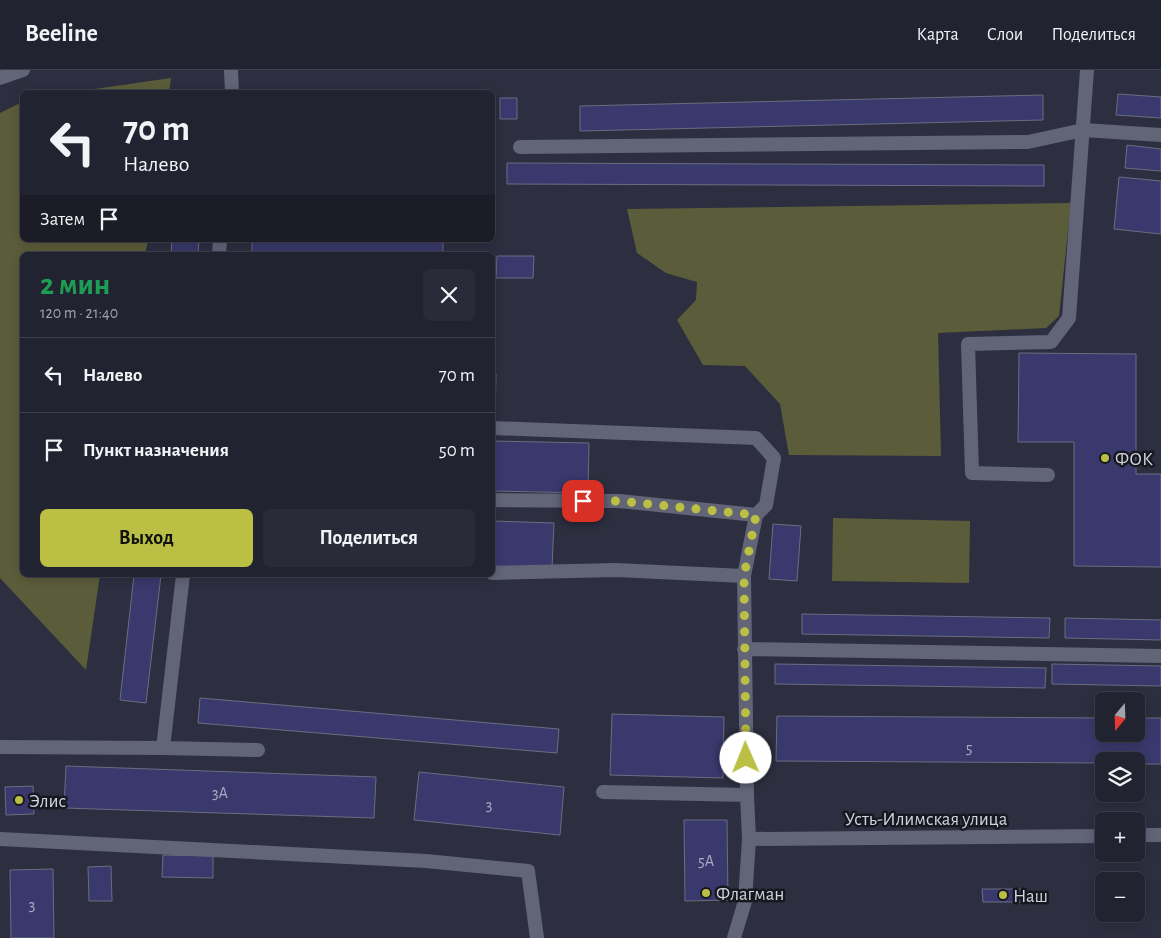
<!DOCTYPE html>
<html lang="ru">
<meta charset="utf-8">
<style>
:root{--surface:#222330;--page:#2a2b38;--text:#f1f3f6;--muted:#a2a4ab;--line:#3f404c;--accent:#bbc044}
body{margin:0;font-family:"Alegreya Sans",sans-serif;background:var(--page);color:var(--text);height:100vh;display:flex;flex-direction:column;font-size:19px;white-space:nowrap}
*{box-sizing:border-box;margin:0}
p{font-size:16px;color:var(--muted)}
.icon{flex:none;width:28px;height:28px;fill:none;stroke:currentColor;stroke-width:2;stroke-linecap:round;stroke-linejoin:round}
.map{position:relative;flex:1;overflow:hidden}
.side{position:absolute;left:20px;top:182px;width:475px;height:325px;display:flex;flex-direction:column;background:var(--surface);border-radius:8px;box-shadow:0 2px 12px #0003,0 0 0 1px var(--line)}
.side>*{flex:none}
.hud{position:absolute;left:20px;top:20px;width:475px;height:152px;border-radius:8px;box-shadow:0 2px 12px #0003,0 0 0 1px var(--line);background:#222330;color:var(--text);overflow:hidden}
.needle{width:32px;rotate:199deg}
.tools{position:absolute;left:1095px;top:622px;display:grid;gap:10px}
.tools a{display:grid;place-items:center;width:50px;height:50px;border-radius:8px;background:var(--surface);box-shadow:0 2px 12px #0003,0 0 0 1px var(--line);font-size:25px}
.pin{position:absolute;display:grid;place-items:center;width:42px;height:42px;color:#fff;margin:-21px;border-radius:10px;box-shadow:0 2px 8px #0006}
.me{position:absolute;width:55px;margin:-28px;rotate:359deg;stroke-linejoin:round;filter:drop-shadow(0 0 4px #0008)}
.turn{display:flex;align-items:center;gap:18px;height:105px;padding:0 20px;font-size:22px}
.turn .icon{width:65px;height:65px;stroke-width:2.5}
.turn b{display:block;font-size:35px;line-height:42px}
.then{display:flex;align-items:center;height:48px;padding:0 20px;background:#0003;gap:10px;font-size:19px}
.round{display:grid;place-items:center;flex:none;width:52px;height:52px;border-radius:8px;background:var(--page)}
.overview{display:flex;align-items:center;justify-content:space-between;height:85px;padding:0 20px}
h1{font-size:30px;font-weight:600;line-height:38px;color:#1e9e55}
.cta{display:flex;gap:10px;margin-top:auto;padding:10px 20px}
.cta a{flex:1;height:58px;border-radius:8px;background:var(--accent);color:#111;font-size:20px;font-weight:600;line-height:58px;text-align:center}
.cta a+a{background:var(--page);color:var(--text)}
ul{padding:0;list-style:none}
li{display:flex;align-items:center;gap:15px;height:75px;padding:0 20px;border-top:1px solid var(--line)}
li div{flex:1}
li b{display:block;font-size:19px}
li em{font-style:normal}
header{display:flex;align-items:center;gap:30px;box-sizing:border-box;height:70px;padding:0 25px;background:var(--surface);border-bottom:1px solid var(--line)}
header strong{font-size:24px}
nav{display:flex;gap:28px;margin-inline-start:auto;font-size:18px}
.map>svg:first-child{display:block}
.green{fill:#5b5d3a}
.building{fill:#39396d;stroke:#6b6d81}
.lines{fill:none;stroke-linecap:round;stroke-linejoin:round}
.service{stroke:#626478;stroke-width:14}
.minor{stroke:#626478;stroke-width:14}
.tertiary{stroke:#626478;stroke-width:14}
.route{stroke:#bbc044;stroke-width:9;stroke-dasharray:0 16.2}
.poi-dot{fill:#bbc044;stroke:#17181f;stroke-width:2}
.labels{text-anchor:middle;stroke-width:5;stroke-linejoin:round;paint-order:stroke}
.number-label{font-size:16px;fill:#aaacc1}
.poi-label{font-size:19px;fill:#d0d2dd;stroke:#17181f;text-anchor:start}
.street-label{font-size:19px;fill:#d0d2dd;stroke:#17181f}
</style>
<header>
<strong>Beeline</strong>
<nav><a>Карта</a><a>Слои</a><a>Поделиться</a></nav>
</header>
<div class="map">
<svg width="1161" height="868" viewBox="0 0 1161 868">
<rect width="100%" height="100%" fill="#2d2f40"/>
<path class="green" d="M171 8 169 22H74Z
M22 32V170H148L145 185H22V505H100L86 600 0 508V43Z
M1071 133 1059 246 1046 258 938 263 941 386 789 385 780 334 745 296 703 295 677 250 696 230 697 212 666 203 637 183 627 139Z
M833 448 970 451 969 513 832 511Z"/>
<path class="building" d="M1118 24 1161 27V48L1116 45Z
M1043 25V50L580 61V36Z
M500 28H517V49H500Z
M1127 75 1161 79V101L1125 98Z
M507 93 1044 95V116L507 114Z
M1119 107 1161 111V164L1114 159Z
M172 170H199L198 185H171Z
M252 170H443V185H252Z
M497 186H534L533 208H496Z
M1019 283 1136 284V404H1161V497L1074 496V372H1018Z
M492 304H496L495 347H492Z
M492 371 589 373 588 423 492 421Z
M492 451 554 453 552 498 492 496Z
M773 454 801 456 797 511 769 509Z
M134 505H161L146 633 120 630Z
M802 544 1050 548 1049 568 802 564Z
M1065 548 1161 550V570L1065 568Z
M775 594 1046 598 1045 618 775 614Z
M1052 594 1161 596V616L1052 614Z
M200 628 559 659 557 683 198 653Z
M612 644 724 647 723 708 610 705Z
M777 646 1104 648V664H1136V648H1161V694H1136V691H1104V693L776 691Z
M66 696 376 707 374 748 64 738Z
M419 702 564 717 560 765 414 750Z
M33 716 34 744 6 745 5 717Z
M684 750H727L728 830 685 831Z
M163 785 213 786V808L162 807Z
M111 796 112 831H89L88 797Z
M53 799 54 868H11L10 800Z
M982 819H1023L1024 832H983Z"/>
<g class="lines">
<path class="service" d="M231 0 232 22
M520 77 1028 72 1083 60 1161 65
M219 185 220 170
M492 358 756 368 774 388 766 435 756 445
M1048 405 972 403 968 274 1051 272 1069 248 1087 0
M492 430 619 431 756 445
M492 503 616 500 744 506
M744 579 1161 586
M0 677 163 678 258 680
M163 678 183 505
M603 722 747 725
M0 769 426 791 528 801 537 868
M734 868 745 831 749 769 747 725 744 506 756 445"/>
<path class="minor" d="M1136 765H1161
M749 769 1104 766"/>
<path class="tertiary" d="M0 8 23 0"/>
</g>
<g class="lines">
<path class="route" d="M583 431H619L756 445 744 506 746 688"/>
</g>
<g class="poi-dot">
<circle cx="1105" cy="388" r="5"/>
<circle cx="19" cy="730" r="5"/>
<circle cx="706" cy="823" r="5"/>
<circle cx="1003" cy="825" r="5"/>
</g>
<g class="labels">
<g class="number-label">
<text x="969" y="683">5</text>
<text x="220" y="728">3А</text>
<text x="489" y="740">3</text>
<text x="706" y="796">5А</text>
<text x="32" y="840">3</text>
</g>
<g class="poi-label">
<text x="1115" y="395">ФОК</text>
<text x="29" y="737">Элис</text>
<text x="716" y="830">Флагман</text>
<text x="1013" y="832">Наш</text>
</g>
<g class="street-label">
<text x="926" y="755">Усть-Илимская улица</text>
</g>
</g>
</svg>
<div class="tools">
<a><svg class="needle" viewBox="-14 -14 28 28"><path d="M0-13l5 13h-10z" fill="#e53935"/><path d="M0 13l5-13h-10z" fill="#a2a4ab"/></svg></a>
<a><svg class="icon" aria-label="layers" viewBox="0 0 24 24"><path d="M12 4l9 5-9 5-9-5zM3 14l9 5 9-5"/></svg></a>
<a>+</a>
<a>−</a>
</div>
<div class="pin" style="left:583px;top:431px;background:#d93025"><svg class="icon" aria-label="arrive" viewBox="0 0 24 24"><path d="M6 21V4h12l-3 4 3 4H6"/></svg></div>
<svg class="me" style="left:746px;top:688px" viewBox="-20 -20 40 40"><circle r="19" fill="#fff"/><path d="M0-13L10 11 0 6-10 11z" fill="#bbc044"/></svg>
<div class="hud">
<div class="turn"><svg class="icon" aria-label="left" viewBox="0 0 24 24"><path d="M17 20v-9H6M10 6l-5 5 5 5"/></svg><div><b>70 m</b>Налево</div></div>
<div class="then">Затем<svg class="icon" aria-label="arrive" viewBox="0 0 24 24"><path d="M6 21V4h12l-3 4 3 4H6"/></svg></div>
</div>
<section class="side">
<div class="overview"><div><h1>2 мин</h1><p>120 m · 21:40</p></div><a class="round"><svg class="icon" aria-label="close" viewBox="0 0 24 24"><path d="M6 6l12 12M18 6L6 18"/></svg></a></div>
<ul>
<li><svg class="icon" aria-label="left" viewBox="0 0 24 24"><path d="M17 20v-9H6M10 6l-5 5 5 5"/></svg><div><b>Налево</b></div><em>70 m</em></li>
<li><svg class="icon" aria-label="arrive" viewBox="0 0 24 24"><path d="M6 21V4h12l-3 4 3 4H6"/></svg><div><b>Пункт назначения</b></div><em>50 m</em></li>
</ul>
<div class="cta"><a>Выход</a><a>Поделиться</a></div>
</section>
</div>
